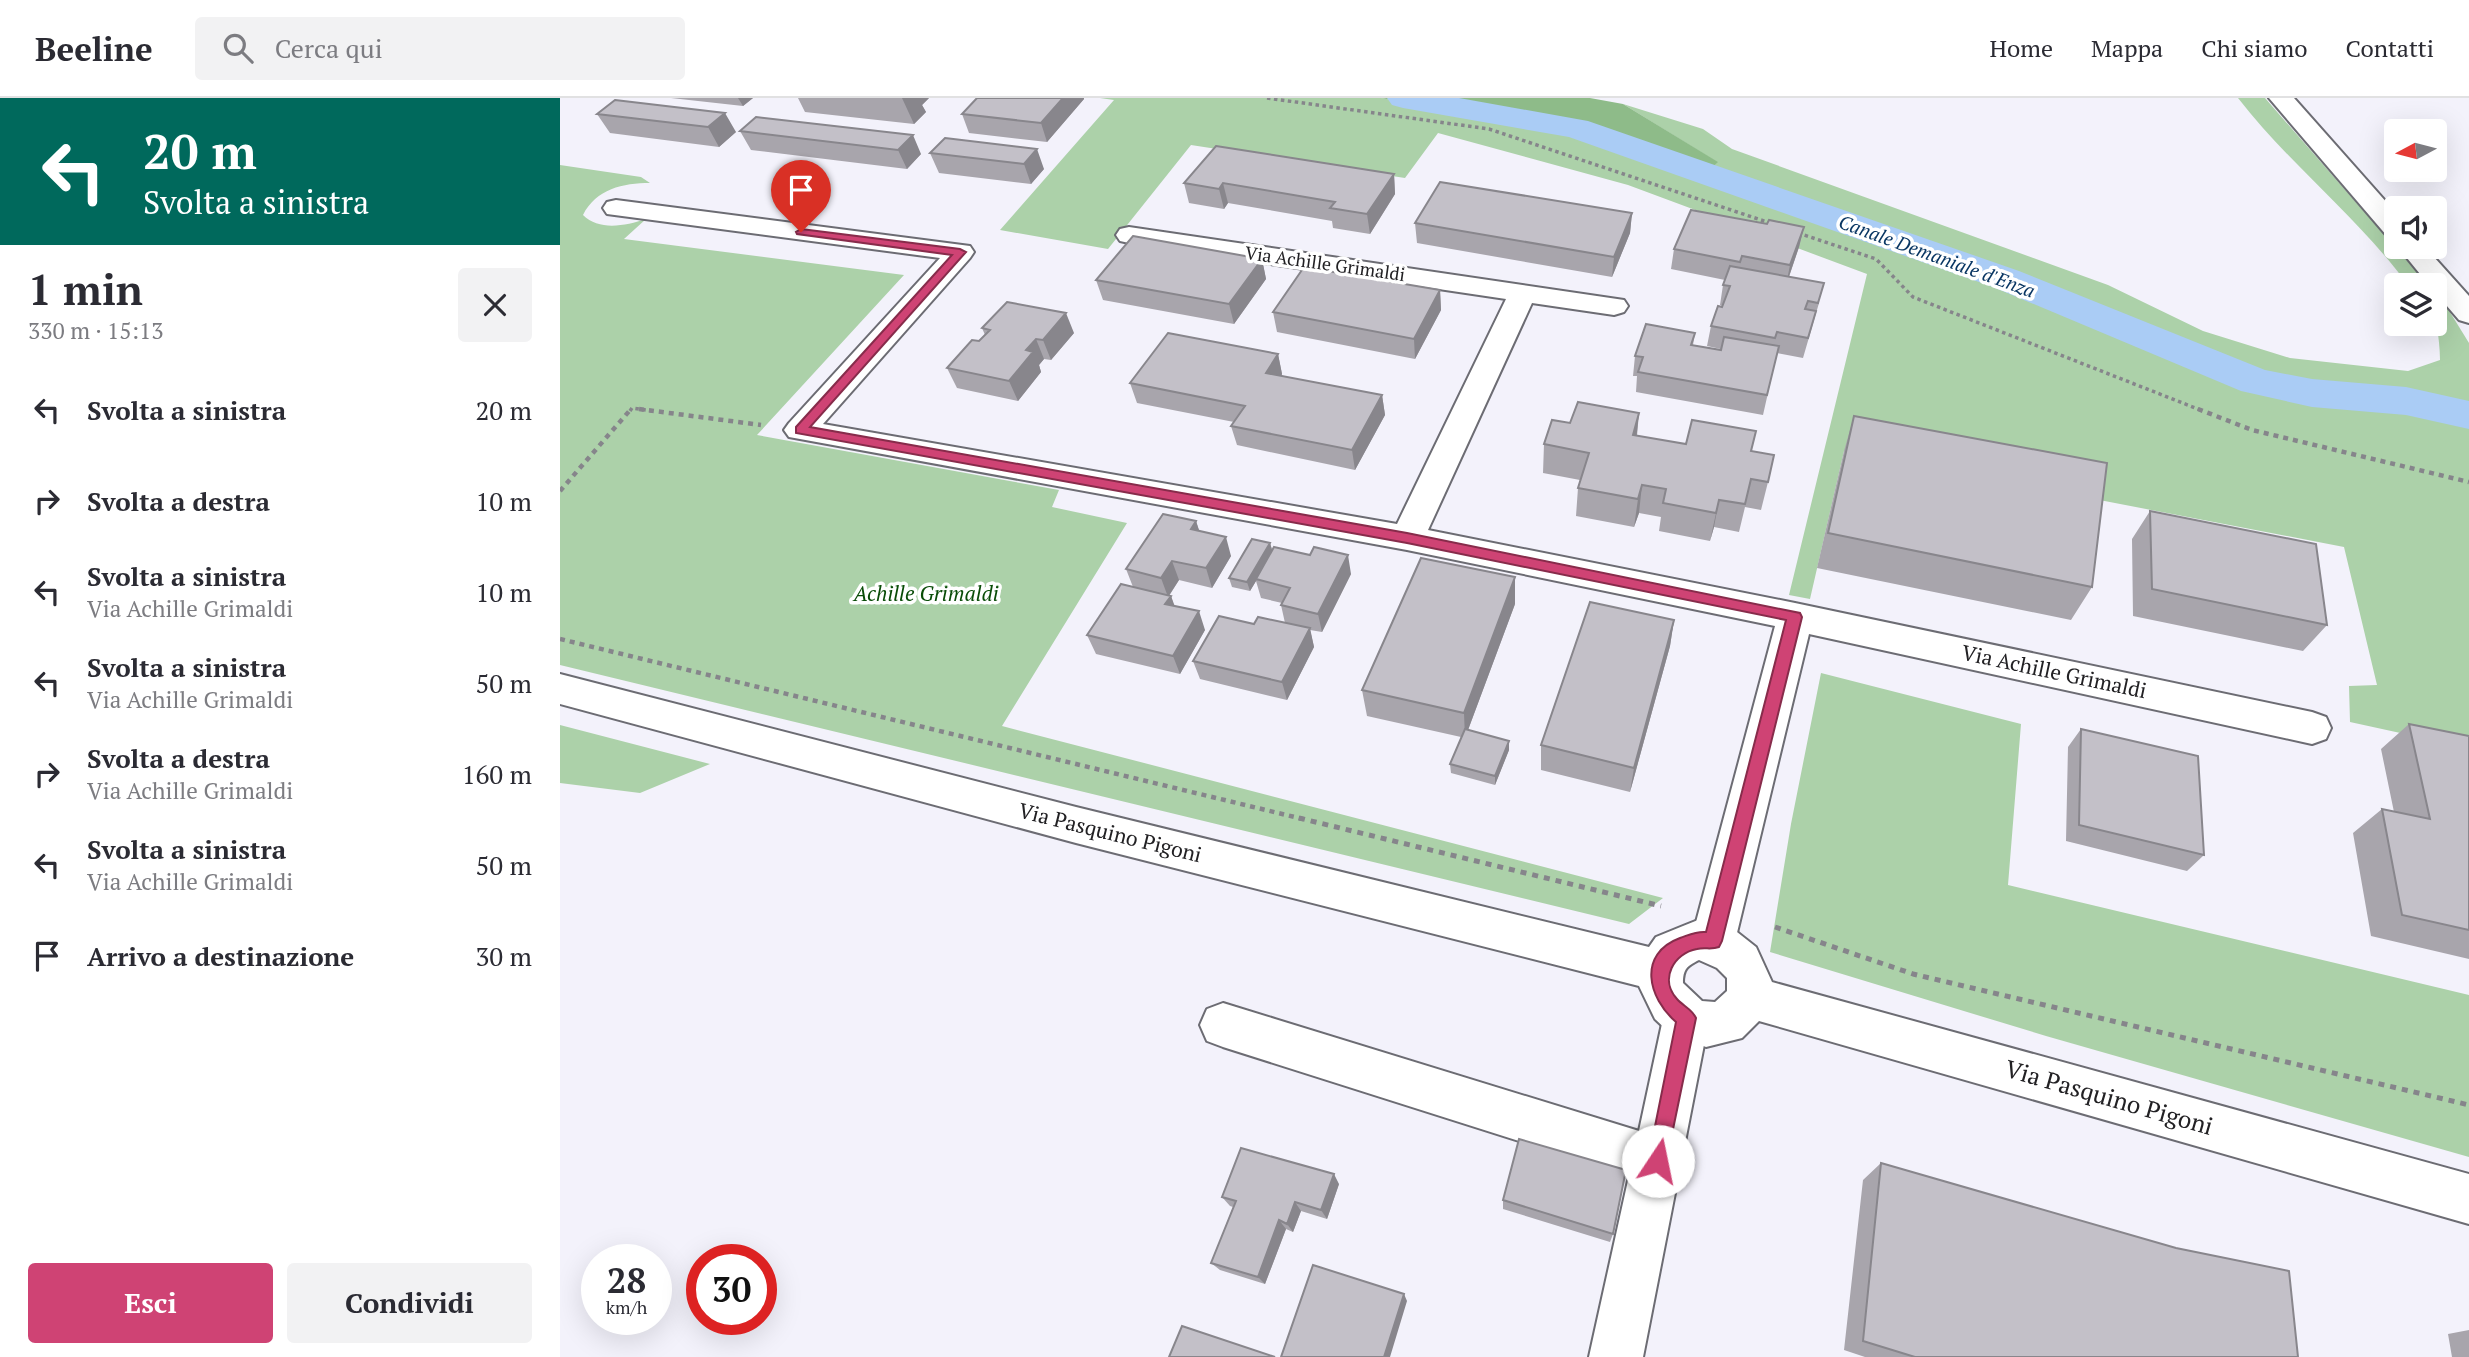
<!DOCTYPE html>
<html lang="it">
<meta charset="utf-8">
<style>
:root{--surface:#fff;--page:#f2f2f3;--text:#2b2b33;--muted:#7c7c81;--line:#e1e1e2;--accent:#cf4374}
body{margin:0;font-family:"PT Serif",serif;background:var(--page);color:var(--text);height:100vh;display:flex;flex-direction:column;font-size:26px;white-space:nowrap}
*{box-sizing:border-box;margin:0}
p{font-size:23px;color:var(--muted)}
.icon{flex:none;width:38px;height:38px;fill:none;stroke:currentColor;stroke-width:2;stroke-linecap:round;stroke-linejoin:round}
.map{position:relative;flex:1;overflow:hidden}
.panel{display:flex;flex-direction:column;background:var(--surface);width:560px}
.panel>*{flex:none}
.banner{background:#00695c;color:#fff;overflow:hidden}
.needle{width:46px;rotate:263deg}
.controls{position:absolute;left:1824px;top:21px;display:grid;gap:14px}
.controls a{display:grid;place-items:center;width:63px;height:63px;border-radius:7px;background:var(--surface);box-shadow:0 7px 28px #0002;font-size:35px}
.speed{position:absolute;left:21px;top:1146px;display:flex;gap:14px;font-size:35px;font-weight:700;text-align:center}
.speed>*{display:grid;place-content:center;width:91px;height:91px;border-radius:50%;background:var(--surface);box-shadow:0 7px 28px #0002;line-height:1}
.speed small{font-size:18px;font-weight:400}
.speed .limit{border:10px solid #d22;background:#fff;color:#111}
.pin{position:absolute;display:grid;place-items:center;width:60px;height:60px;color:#fff;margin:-72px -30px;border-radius:50% 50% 50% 0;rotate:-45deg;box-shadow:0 0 7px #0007}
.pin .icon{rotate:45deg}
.me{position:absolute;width:77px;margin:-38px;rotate:11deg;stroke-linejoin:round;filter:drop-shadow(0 0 5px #0008)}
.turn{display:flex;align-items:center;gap:24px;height:147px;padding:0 28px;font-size:32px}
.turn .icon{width:91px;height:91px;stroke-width:2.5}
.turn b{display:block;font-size:49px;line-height:60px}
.round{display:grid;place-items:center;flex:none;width:74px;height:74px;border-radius:7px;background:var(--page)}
.summary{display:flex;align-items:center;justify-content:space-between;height:119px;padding:0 28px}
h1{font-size:42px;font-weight:700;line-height:52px}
.cta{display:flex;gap:14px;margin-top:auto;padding:14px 28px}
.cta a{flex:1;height:80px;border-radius:7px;background:var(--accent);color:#fff;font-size:28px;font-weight:700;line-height:80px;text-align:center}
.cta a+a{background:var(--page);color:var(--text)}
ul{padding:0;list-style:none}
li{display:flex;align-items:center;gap:21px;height:91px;padding:0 28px}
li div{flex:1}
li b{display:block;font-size:26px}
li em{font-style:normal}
header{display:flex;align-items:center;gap:42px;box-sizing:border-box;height:98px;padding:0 35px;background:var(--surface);border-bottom:2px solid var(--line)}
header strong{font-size:33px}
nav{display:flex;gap:38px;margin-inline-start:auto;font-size:24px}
.search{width:490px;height:63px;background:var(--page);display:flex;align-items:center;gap:18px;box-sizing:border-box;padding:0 24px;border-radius:7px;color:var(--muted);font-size:26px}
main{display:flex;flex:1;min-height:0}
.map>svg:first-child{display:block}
.green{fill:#acd1a9}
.forest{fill:#8ebb89}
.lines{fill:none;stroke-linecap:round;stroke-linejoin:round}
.canal{fill:#aaccf5;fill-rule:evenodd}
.street-casing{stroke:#6c6c73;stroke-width:4}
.secondary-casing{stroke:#6c6c73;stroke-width:4}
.path-far2{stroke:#86858b;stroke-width:3.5;stroke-dasharray:3.5 3.5;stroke-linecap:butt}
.path-far1{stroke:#86858b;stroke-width:4.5;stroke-dasharray:5 5;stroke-linecap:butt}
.path{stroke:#86858b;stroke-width:5;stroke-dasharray:6 6;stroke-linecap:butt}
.street{fill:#fff;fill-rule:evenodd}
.secondary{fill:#fff;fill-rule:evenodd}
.wall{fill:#a8a5ac}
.shaded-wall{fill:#88868c}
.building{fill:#c3c0c8;stroke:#88868c;stroke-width:2}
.route{fill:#cf4374;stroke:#872c4b;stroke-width:2}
.labels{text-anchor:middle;stroke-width:7;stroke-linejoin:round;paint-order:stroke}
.far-street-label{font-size:18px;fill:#222124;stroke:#fff}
.far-water-label{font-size:19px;font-style:italic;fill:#093663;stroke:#fff}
.park-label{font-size:21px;font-style:italic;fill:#094c07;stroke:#fff}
.street-label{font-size:21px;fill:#222124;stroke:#fff}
.near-street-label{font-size:24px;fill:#222124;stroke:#fff}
</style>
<header>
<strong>Beeline</strong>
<div class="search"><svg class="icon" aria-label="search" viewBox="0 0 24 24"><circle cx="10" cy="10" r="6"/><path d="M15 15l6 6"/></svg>Cerca qui</div>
<nav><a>Home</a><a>Mappa</a><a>Chi siamo</a><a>Contatti</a></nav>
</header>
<main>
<section class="panel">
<div class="banner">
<div class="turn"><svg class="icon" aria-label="left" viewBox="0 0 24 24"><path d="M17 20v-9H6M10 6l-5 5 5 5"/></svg><div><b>20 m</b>Svolta a sinistra</div></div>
</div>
<div class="summary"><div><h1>1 min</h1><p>330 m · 15:13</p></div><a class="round"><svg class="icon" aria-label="close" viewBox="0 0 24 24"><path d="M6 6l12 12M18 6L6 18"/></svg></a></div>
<ul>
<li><svg class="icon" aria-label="left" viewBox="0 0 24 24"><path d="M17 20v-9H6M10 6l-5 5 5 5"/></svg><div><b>Svolta a sinistra</b></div><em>20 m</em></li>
<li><svg class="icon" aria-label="right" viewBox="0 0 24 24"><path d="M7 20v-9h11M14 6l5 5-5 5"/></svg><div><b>Svolta a destra</b></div><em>10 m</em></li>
<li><svg class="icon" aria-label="left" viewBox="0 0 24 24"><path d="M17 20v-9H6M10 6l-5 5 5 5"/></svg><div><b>Svolta a sinistra</b><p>Via Achille Grimaldi</p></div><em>10 m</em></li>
<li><svg class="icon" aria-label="left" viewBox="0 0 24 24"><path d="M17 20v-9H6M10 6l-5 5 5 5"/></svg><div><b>Svolta a sinistra</b><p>Via Achille Grimaldi</p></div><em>50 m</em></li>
<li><svg class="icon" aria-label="right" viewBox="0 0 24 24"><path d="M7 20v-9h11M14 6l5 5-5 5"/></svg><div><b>Svolta a destra</b><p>Via Achille Grimaldi</p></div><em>160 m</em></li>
<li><svg class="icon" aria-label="left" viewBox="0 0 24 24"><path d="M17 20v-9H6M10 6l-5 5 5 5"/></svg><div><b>Svolta a sinistra</b><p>Via Achille Grimaldi</p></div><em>50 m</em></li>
<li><svg class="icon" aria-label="arrive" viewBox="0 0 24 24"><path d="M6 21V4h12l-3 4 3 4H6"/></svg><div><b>Arrivo a destinazione</b></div><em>30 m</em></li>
</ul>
<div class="cta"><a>Esci</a><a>Condividi</a></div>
</section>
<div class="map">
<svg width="1909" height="1259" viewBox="0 0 1909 1259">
<rect width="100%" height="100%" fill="#f3f2fb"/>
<path class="green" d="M540 0H821L927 19 983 24 1157 64 1063 6 1143 31 1172 51 1548 187 1643 233 1730 260 1848 273 1880 262C1880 238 1874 219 1874 195L1888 211 1909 245V650L1790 624 1789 588 1817 587 1784 449 1284 353 1250 501 1229 497 1307 176 1068 87 878 35 845 80 631 47 548 151 440 132 554 2Z
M1678 0H1705L1868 187H1848C1798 119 1730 67 1678 0Z
M0 67 81 79 90 85C63 85 36 91 23 117 39 133 65 128 86 121L64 141 344 177 197 337 499 392 492 409 567 425 442 628 1103 800 1069 826 0 567Z
M1261 575 1461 626 1448 787 1909 897V1059L1486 938 1210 854 1231 726Z
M0 627 150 666 80 695 0 685Z"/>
<path class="forest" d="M821 0H1030L1063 6 1158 64 1140 80 975 23 927 19Z"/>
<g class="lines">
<path class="canal" d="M827 0H899L1028 23 1459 173 1705 272 1752 281 1846 289 1909 303V331L1846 317 1752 309 1681 293 1433 189 1009 39 843 10 832 7Z"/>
<g class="street-casing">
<path id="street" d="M1709 0H1734L1836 115V140L1827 138Z
M56 102 410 148 414 154 410 160 263 326 837 426 946 201 569 145 560 143 556 137 560 131 569 129 1064 202 1068 208 1064 214 1054 217 972 205 868 432 1235 505 1752 614 1766 619 1771 630 1766 641 1752 646 1249 536 1175 843 1168 857 1153 863 1138 857 1131 843 1215 528 847 452 229 339 224 332 229 325 380 160 47 116 43 110 47 104Z
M1838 149H1865L1909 198V225L1899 222 1874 193V187H1869Z
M1126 899 1142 905 1149 921 1083 1259H1029L1069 1078 663 949 647 943 640 927 647 911 663 905 1079 1033 1103 921 1110 905Z"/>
</g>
<g class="secondary-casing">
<path id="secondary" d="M0 576 516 709 1089 849 1096 839 1123 828 1138 822 1150 824 1177 834 1196 849 1212 884 1909 1076V1126L1199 923 1182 940 1146 949 1111 936 1095 921 1079 888 516 745 0 606ZM1139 862 1157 870 1167 880V893L1155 904 1142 903 1123 885C1123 871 1127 868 1139 862Z"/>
</g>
<path class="path-far2" d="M707 0 929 31 1210 125
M1238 135 1316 161 1353 199 1643 313
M70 313 72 310 92 313"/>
<path class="path-far1" d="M79 311 201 327
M1638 311 1692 332 1909 384
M0 393 71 311
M0 541 747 722"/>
<path class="path" d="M739 720 1101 808
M1215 829 1353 876 1909 1007"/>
<use href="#street" class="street"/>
<use href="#secondary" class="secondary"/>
</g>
<path class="wall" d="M111 0H193L183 8Z
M238 0H369L362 7 366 14 354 26 245 14Z
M417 0H524V1L487 44 409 35 402 16Z
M55 2 176 34 159 49 50 35 37 16Z
M196 19 361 56 347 71 191 52 180 33Z
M385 40 484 71 471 86 379 75 370 55Z
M834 76 835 96 810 136 773 130 772 123 668 105 664 111 629 105 624 85Z
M1072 115 1070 135 1052 179 857 145 855 125Z
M1244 129 1239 149 1229 179 1259 205 1243 260 1217 255 1203 317 1076 294 1077 278H1073L1075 258 1135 235 1133 247 1161 252V251L1147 248 1151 228 1163 208 1160 207 1163 187 1165 182 1111 171 1114 151Z
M702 161 706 181 674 226 543 202 536 182Z
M880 192 881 212 855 261 717 234 713 214Z
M422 230 514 235 491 262 484 261 479 267 481 274 458 303 397 290 387 270 419 243 425 237Z
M718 256 722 276V278L822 297 825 317 795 372 677 347 671 328 674 324 577 305 570 285Z
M1079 315 1077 338 1126 346 1191 353 1208 384 1201 412 1185 409 1179 434 1154 429 1150 443 1099 433 1101 419 1079 415 1074 429 1016 418 1018 390 1020 382 983 375 984 346 1010 325Z
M1294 318 1532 489 1511 522 1257 470 1284 353Z
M1590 413 1767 527 1743 553 1573 518 1572 441Z
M636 423 639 432 671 458 652 490 619 482 609 498H611L614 508 645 532 620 576 536 556 527 537 573 489 566 471Z
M710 445 712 452 791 476 762 534 750 532 754 549 727 602 640 581 633 563 694 526 725 525 721 507 722 505 701 500 696 483 690 493 672 489 669 480Z
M955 506 908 632 949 652 935 687 891 675 890 666 901 639 807 618 802 592Z
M1114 522 1110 548 1070 694 981 672V647Z
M1849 626 1909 638V861L1811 838 1793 735 1822 711 1834 714 1821 651Z
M1521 631 1644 757 1627 773 1506 743 1508 649Z
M1321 1065 1616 1150 1738 1259H1305L1284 1252 1303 1082Z
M779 1086 767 1121 741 1113 733 1134 726 1131 705 1186 660 1172 651 1165 673 1109 670 1108 662 1099Z
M943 1102 1053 1136 1050 1144 943 1111Z
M1909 1232V1259H1892L1888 1236Z"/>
<path class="shaded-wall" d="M178 0H193L183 8Z
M342 0H369L362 7 366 14 354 26Z
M503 0H524V1L487 44 481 25Z
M165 15 176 34 159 49 148 29Z
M353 37 361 56 347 71 338 52Z
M477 51 484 71 471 86 464 66Z
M834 76 835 96 810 136 807 116Z
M663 85 668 105 664 111 659 91Z
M1072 115 1070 135 1052 179 1054 159Z
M1244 129 1239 149 1226 187 1230 167Z
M702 161 706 181 674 226 669 206Z
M880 192 881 212 855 261 854 241Z
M506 215 514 235 491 262 483 242Z
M476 241 484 261 479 267 481 274 458 303 449 283 466 252Z
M718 256 722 276 710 294 706 275Z
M822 297 825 317 795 372 792 352Z
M1079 315 1076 343 1073 337Z
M1082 387 1079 415 1074 429 1078 401Z
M1159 402 1154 429 1150 443 1156 415Z
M636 423 642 442 631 431Z
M666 439 671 458 652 490 646 470Z
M710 445 713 455 690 493 687 484Z
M788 457 791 476 762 534 758 516Z
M612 463 619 482 608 499 601 480Z
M955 479V506L905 640 904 615Z
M611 498 618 517 605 506Z
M639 513 645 532 620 576 613 558Z
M1114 522 1110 548 1070 694 1074 670Z
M750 530 754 549 727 602 722 584Z
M949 643V652L935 687V678Z
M774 1076 779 1086 767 1121 761 1112Z
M735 1104 741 1113 733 1134 727 1126Z
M719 1122 726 1131 705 1186 698 1179Z
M844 1196 847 1203 830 1259H824Z"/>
<path class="building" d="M417 0H503L481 25 402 16Z
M55 2 165 15 148 29 37 16Z
M196 19 353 37 338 52 180 33Z
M385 40 477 51 464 66 370 55Z
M656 48 834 76 807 116 770 110 775 104 757 101 663 85 659 91 624 85Z
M880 84 1072 115 1054 159 855 125Z
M1131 112 1207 126 1209 122 1244 129 1230 167 1182 158 1180 164 1114 151Z
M573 138 702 161 669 206 536 182Z
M1170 168 1264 185 1258 205 1248 203 1245 211 1256 213 1248 240 1217 234 1215 240 1151 228 1158 208 1162 209 1170 188 1163 187Z
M744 169 880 192 854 241 713 214Z
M447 204 506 215 483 242 476 241 466 252 473 254 449 283 387 270 412 242 419 243 430 232 422 230Z
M1086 226 1135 235 1131 247 1161 252 1164 239 1219 248 1207 297 1078 274 1083 259 1075 258Z
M608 235 718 256 706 275 822 297 792 352 671 328 685 308 570 285Z
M1018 304 1079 315 1073 337 1126 346 1132 322 1196 333 1191 353 1214 357 1208 384 1191 381 1185 406 1159 402 1156 415 1103 405 1106 391 1082 387 1078 401 1018 390 1029 355 984 346 992 322 1010 325Z
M1294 318 1547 365 1532 489 1268 435Z
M1590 413 1756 446 1767 527 1592 491Z
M603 416 636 423 631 431 666 439 646 470 612 463 601 480 566 471Z
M692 441 710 445 687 484 669 480Z
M714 449 750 457 754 449 788 457 758 516 721 507 730 490 696 481Z
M861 460 955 479 904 615 802 592Z
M561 486 611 498 605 506 639 513 613 558 527 537Z
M1030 504 1114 522 1074 670 981 647Z
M659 518 694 526 698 519 750 530 722 584 633 563Z
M1849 626 1909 638V832L1842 817 1822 711 1870 721Z
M905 631 949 643 935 678 890 666Z
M1521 631 1638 658 1644 757 1519 727Z
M959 1041 1066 1072 1053 1136 943 1102Z
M681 1050 774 1076 761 1112 735 1104 727 1126 719 1122 698 1179 651 1165 676 1103 662 1099Z
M1321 1065 1616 1150 1729 1173 1738 1259H1355L1303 1243Z
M753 1167 844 1196 824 1259H721Z
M622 1228 715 1259H609Z"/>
<path class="route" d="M241 131 400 151 406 154 250 329 847 435 1240 515 1242 519 1162 843 1159 849C1151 852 1145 849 1137 851 1114 855 1099 881 1117 901 1123 908 1132 911 1136 920L1105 1070 1098 1073 1091 1070 1088 1063 1116 924C1088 900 1077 856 1120 840 1129 837 1136 833 1146 834L1226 522 847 445 236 335V329L392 157 237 136 236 134Z"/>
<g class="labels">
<g class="far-street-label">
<text transform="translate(765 166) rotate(8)" y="6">Via Achille Grimaldi</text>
</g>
<g class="far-water-label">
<text transform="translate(1377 158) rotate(20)" y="7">Canale Demaniale d'Enza</text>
</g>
<g class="park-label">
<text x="366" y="503">Achille Grimaldi</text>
</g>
<g class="street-label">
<text transform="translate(1494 574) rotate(12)" y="7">Via Achille Grimaldi</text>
<text transform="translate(550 735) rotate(14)" y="7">Via Pasquino Pigoni</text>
</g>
<g class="near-street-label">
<text transform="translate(1549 1000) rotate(16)" y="8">Via Pasquino Pigoni</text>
</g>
</g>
</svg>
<div class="controls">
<a><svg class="needle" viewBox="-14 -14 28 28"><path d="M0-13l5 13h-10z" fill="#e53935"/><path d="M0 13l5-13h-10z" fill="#7c7c81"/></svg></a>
<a><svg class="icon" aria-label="sound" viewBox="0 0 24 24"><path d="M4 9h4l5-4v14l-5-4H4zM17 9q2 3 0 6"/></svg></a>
<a><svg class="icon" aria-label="layers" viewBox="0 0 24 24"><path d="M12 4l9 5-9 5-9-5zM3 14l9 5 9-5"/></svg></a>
</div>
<div class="speed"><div>28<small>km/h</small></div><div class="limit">30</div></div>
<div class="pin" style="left:241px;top:134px;background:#d93025"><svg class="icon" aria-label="arrive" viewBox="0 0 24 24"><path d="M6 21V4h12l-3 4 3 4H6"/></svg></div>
<svg class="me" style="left:1098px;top:1063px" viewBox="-20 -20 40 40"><circle r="19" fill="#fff"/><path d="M0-13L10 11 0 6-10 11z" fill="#cf4374"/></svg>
</div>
</main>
